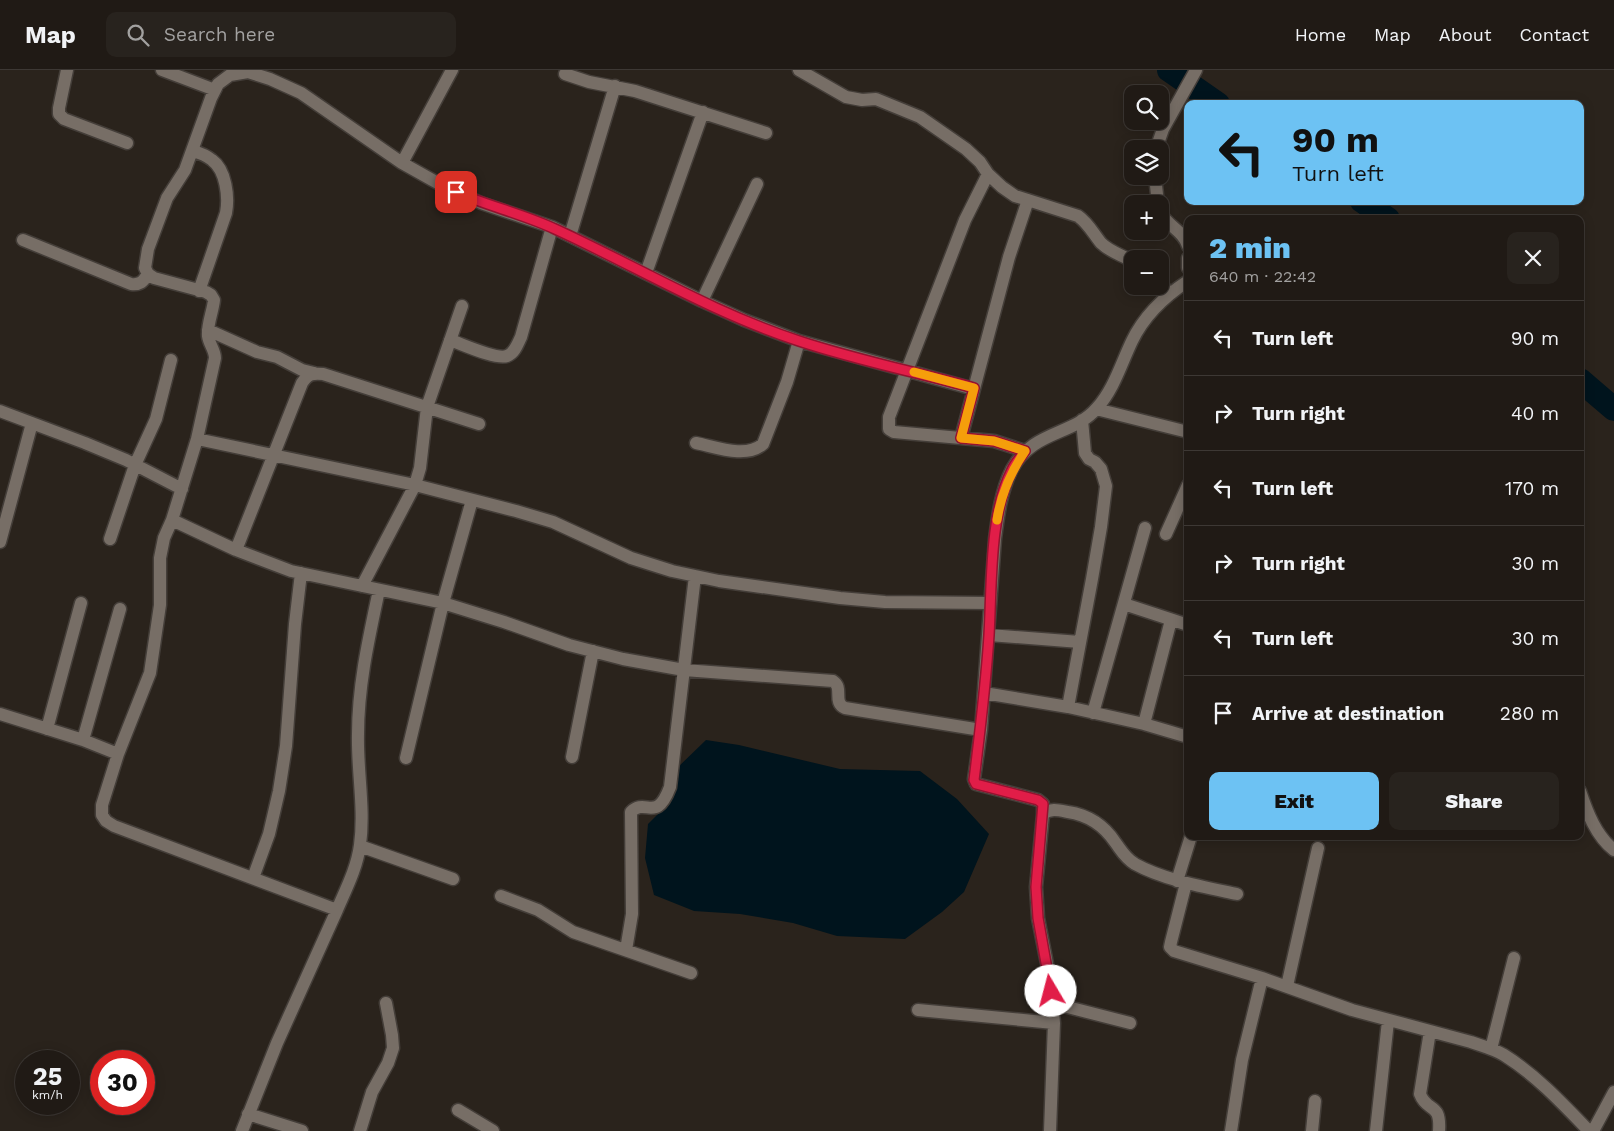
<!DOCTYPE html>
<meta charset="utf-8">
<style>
:root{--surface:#201a15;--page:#28231e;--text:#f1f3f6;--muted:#a2a1a0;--line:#3d3834;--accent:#6dc2f3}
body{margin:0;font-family:"Work Sans",sans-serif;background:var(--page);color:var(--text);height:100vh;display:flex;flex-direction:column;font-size:19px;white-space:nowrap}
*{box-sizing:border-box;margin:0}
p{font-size:16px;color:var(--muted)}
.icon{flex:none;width:28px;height:28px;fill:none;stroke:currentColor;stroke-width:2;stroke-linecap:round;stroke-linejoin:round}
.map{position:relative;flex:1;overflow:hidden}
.panel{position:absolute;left:1184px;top:145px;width:400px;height:625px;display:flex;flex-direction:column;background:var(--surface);border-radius:10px;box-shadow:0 2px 12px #0003,0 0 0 1px var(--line)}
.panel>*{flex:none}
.top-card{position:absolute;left:1184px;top:30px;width:400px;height:105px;border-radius:10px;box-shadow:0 2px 12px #0003,0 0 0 1px var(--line);background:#6dc2f3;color:#111;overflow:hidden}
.controls{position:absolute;left:1124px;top:15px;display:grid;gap:10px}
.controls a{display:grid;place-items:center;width:45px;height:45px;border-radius:10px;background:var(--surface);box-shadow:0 2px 12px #0003,0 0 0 1px var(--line);font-size:25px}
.speed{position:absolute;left:15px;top:980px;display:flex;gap:10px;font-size:25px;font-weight:700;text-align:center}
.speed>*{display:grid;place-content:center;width:65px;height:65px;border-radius:50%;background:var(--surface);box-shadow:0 2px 12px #0003,0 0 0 1px var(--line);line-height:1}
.speed small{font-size:12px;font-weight:400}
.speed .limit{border:8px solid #d22;background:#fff;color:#111}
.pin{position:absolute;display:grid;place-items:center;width:42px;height:42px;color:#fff;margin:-21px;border-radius:10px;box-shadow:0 2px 8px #0006}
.me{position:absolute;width:55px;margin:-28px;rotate:352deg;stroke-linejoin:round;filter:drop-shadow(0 0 4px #0008)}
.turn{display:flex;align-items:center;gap:18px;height:105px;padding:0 25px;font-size:22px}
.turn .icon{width:65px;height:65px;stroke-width:2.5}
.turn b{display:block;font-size:35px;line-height:42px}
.round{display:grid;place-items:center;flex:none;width:52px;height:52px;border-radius:10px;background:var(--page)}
.head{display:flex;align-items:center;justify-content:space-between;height:85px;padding:0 25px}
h1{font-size:30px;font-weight:800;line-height:38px;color:var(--accent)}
.button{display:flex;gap:10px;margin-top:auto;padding:10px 25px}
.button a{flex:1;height:58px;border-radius:10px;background:var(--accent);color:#111;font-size:20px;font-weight:800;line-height:58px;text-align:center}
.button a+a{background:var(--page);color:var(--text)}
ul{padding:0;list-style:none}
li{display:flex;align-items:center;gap:15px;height:75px;padding:0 25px;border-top:1px solid var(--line)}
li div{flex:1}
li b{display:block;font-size:19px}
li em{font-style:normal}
header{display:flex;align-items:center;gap:30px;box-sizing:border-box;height:70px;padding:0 25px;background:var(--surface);border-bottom:1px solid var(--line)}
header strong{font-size:24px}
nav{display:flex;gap:28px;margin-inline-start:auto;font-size:18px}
.search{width:350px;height:45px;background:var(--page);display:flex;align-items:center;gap:12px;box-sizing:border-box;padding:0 18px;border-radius:10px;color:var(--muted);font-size:19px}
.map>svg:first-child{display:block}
.water{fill:#00141d}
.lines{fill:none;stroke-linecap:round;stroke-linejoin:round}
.river{stroke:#00141d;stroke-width:24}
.minor-casing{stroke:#443e39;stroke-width:15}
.minor{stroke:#776e66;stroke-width:12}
.route-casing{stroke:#92132f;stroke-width:12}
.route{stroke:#e11d48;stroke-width:9}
.slow{stroke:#f59e0b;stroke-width:9}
</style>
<header>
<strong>Map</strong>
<div class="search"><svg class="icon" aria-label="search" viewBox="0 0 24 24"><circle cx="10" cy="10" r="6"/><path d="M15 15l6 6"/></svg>Search here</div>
<nav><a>Home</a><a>Map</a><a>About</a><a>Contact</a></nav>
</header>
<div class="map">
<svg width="1614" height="1061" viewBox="0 0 1614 1061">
<rect width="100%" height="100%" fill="#2a231c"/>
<path class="water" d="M706 670 739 675 840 699 920 701 957 729 989 764 964 822 942 842 905 869 837 866 793 853 740 844 694 841 654 825 645 788 648 754 668 734 676 699Z"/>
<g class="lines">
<path class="river" d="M1169 0 1218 34
M1362 131 1388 149
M1580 310 1614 339"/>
<g class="minor-casing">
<path id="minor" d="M67 0 59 38V44L64 49 127 73
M162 0 215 20
M799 0 846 27 862 30 876 29 920 47 966 79 980 92 988 104 1002 117 1015 126 1078 146C1088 153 1093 163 1101 173 1110 182 1122 185 1132 191
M565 4 589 12 635 21 766 63
M1156 79 1163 59 1196 0
M193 81C200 83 206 85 212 90 226 100 229 127 226 143L199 221
M402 93 452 0
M988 104 965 150 889 347V359L894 362 994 371 1025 381
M1155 106 1158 134
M1160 142C1167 156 1184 161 1188 176
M570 166 615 16
M23 170 131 214C140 215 143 212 148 204
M1188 188V198
M646 203 703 42
M1160 213 1169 223
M702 231 757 114
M208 260 257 282 277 287 302 300 314 303
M450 270C462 274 496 290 507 286 515 283 518 273 521 267L552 157
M1096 339 1188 362
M0 341 85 373 126 390 182 419
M961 368 1009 187 1028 130
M197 369 415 415 516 441 553 452 631 488 672 501 719 511 840 528 885 532 990 533
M696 373C716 377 746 389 763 374L787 312 799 271
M172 450 236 480 291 501 443 533 504 552 569 575 623 589 684 600 833 611C844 618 832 632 845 638L981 660 995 469C998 445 1001 421 1012 399 1033 360 1073 366 1097 338 1114 319 1121 294 1132 271 1144 246 1165 226 1188 211
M1166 464 1188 415
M110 469 135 395 156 349 171 290
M0 472 32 353
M236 480 302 313C308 304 312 303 323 304L479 354
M362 516 415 415 420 398 427 337 462 236
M1124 534 1188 555
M989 565 1080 572
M984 623 1068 637 1144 654 1188 667
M1068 637 1092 509 1101 457 1106 416 1101 399 1095 392 1089 389 1085 383 1082 350
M1093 643 1145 458
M0 644 83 670 118 684
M1144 654 1171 550
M47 659 81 533
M981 660 974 709 976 714 1038 730 1043 734V744
M83 670 120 539
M572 687 593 581
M406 688 443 533 472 430
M1580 721C1587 742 1596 766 1614 780
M360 776 453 809
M253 808 269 764 279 721 286 676 295 554 301 503
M1177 811 1191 766
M1186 813 1171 872 1170 877 1174 881 1262 908 1352 940 1471 972C1482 976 1494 979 1504 985 1536 1005 1563 1034 1589 1061
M501 826 538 840 573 862 691 903
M337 840C346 819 357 798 360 775 365 738 357 701 358 664 358 615 369 567 379 520
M626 880 632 844 631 742C646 727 656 754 670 717L695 506
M1287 916 1318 778
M1052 933 1130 953
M918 940 1054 953
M1430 961 1420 1024C1427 1043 1441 1031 1439 1061
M1491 979 1514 888
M458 1040 493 1061
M248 1044 302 1061
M242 1061 277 973 337 840 114 756 106 751 102 745V735L118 684 150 603 160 535V488L164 468 172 450 197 369 215 288C215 280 209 274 208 266 207 254 213 241 214 230L211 225 206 222 154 208 148 204 145 198 148 179 167 128 185 100 211 28 218 14 230 5 248 2 270 9 301 23 402 93 443 116 481 133 552 157 702 231 744 250 799 271 974 319
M360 1061 372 1022 388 993 393 978 392 965 386 933
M1050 1061 1054 953 1050 909 1038 848 1036 817 1043 744C1051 738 1058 740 1068 742 1088 745 1103 754 1115 772 1121 780 1125 788 1135 794 1164 810 1204 817 1237 824
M1231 1061 1242 990 1262 908
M1312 1061 1315 1031
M1376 1061 1388 951
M1593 1061 1614 1022"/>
</g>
<use href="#minor" class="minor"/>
</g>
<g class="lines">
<g class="route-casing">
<path id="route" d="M456 122C488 136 523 144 555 159 636 196 713 243 799 271 856 290 916 302 974 318L961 368 994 371 1025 381C1021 387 1015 393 1012 400 989 445 992 515 989 565 986 614 980 661 974 710L976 714 1038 730 1043 734 1036 817 1038 848 1051 921"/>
</g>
<use href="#route" class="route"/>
<path class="slow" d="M914 302 974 318 961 368 994 371 1025 381C1010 403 1001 424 997 450"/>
</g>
</svg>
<div class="controls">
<a><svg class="icon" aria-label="search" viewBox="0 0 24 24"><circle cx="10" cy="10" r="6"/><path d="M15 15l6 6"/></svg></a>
<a><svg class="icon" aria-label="layers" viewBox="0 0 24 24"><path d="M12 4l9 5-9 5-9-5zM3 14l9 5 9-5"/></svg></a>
<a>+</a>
<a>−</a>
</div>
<div class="speed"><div>25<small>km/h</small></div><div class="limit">30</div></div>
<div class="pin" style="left:456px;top:122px;background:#d93025"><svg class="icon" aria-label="arrive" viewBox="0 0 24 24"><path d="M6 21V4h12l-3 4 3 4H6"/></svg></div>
<svg class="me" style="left:1051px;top:921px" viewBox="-20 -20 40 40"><circle r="19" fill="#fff"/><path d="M0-13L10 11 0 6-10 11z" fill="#e11d48"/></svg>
<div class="top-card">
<div class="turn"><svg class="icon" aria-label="left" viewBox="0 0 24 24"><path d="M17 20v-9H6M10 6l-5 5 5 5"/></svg><div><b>90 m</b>Turn left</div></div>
</div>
<section class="panel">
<div class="head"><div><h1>2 min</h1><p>640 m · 22:42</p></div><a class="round"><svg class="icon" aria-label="close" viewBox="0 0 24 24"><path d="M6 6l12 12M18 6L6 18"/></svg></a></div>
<ul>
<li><svg class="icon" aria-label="left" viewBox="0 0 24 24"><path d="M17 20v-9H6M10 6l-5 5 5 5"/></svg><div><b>Turn left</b></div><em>90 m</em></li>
<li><svg class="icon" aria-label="right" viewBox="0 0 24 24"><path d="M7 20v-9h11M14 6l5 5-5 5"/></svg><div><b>Turn right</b></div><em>40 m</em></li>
<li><svg class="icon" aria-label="left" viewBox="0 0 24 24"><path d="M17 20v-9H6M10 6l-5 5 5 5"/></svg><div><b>Turn left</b></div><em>170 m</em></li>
<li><svg class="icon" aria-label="right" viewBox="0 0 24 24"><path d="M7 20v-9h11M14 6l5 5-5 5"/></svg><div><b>Turn right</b></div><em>30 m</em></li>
<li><svg class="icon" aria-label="left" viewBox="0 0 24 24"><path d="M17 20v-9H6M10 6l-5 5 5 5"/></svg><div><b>Turn left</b></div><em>30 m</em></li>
<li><svg class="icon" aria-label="arrive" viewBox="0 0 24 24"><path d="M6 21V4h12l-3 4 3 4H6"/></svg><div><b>Arrive at destination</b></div><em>280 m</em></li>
</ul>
<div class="button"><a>Exit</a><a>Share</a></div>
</section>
</div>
